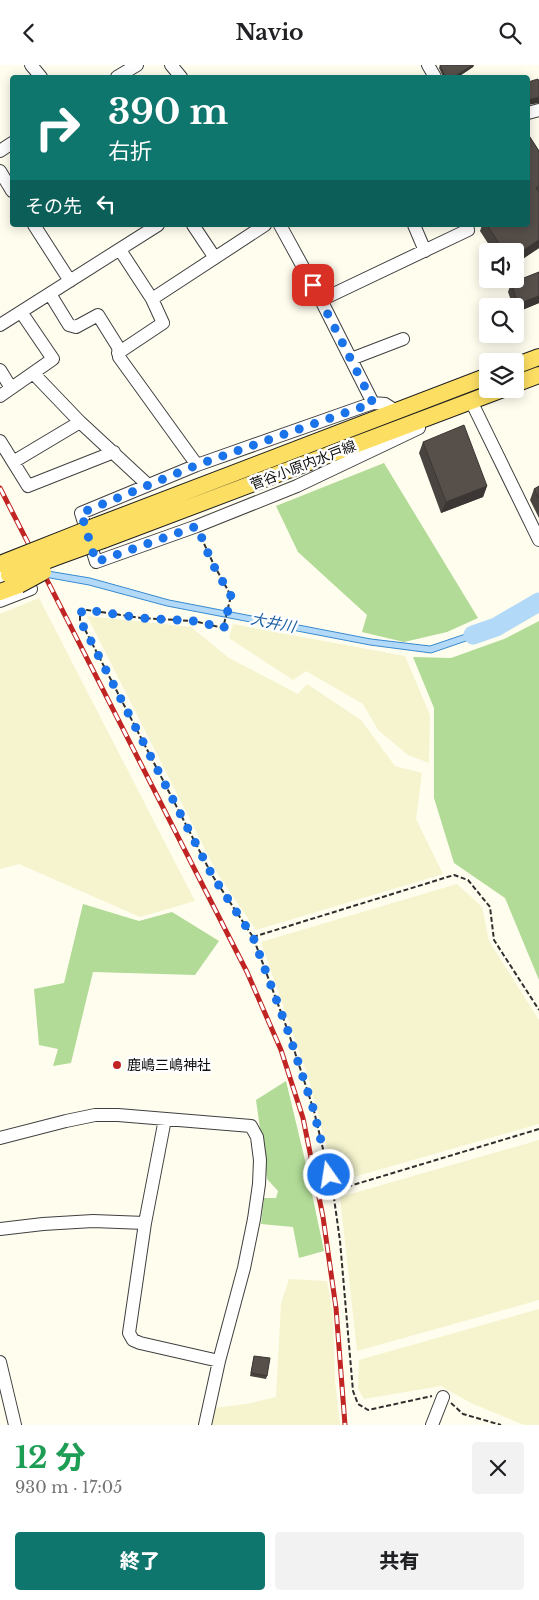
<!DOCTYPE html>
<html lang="ja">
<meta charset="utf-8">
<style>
:root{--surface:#fff;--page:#f2f2f2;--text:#202124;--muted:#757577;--accent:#0f766e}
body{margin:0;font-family:"Libre Baskerville","Noto Sans JP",serif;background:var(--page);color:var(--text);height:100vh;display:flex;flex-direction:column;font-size:19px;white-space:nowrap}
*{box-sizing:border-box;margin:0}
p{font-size:16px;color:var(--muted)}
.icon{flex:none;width:28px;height:28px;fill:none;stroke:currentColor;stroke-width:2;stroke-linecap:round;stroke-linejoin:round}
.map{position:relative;height:1360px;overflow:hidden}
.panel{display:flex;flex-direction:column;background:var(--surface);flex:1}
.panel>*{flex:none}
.top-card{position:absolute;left:10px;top:10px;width:520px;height:152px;border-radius:5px;box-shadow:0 2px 12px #0003;background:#0f766e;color:#fff;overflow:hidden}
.controls{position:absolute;left:479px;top:178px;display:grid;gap:10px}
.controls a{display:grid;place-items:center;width:45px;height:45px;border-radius:5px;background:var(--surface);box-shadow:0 2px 12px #0003;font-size:25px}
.pin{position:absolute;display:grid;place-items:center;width:42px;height:42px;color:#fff;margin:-21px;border-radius:10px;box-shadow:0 2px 8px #0006}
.me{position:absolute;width:55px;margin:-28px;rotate:347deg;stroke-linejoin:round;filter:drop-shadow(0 0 4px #0008)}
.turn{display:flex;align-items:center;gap:18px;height:105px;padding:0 15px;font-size:22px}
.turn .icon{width:65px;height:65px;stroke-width:2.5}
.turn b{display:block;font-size:35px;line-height:42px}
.then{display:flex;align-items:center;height:48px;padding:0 15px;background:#0003;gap:10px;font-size:19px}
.round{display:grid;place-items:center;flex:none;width:52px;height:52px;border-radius:5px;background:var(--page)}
.head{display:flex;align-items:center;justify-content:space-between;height:85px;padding:0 15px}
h1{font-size:30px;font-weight:800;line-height:38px;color:#1e9e55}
.button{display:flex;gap:10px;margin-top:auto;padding:10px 15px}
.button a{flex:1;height:58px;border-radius:5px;background:var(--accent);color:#fff;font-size:20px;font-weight:800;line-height:58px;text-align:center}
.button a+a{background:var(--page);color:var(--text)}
header{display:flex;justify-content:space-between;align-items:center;height:65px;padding:0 15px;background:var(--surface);font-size:22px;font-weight:800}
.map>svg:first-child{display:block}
.farmland{fill:#f5f4ce}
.forest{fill:#b1db96}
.water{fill:#b2d9f7;stroke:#378ad0}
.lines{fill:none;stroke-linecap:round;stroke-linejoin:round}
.river{stroke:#b2d9f7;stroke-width:19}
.minor-casing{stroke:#404040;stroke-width:14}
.major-casing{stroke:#1e1e1e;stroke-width:18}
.path{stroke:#2f2f2f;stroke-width:2;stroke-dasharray:5 2.5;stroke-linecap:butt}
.minor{stroke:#fff;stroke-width:12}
.major{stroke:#fbde62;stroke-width:16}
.rail-casing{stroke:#c02423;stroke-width:5}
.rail{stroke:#fff;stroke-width:3;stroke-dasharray:9;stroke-linecap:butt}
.major-bridge-casing{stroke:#1e1e1e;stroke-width:18;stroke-linecap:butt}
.major-bridge{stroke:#fbde62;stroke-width:16}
.wall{fill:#4a4440}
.shaded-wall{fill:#3c3734}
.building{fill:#564f4a;stroke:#3c3734}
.route{stroke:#1a73e8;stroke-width:9;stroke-dasharray:0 16.2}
.poi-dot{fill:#c02423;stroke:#fff;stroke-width:2}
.labels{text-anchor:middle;stroke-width:5;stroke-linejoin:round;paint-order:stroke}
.street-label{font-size:14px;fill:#0d0d0d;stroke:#fff}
.poi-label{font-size:14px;fill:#0d0d0d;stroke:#fff;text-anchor:start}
.water-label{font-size:15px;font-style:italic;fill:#145ca2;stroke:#fff}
</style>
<header><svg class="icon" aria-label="back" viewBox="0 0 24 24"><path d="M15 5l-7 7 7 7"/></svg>Navio<svg class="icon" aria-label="search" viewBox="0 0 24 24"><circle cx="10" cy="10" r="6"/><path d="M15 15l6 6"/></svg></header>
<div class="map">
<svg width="539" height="1360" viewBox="0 0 539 1360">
<rect width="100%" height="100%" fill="#fffdee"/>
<path class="farmland" d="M39 533 195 836 140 852 19 799 0 804V549Z
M87 551 191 562 229 593 298 629 307 619 361 655 395 701 422 708 416 754 443 809 256 865 217 808Z
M233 559 405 591 430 650 429 698 408 690 378 665 363 639 306 606 293 615 229 573Z
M457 819 482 842 489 876 539 955V1059L336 1117 308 1012 261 877Z
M539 1075V1235L357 1286 340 1132Z
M289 1214 327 1216 333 1250 335 1316 340 1360H212L214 1343 246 1339 276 1332 281 1239Z
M539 1244V1360H524L471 1338 441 1321 364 1334 358 1324 359 1295Z"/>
<path class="forest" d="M384 398 478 553 447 567 404 577 362 567 367 550 298 487 276 441Z
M539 556V915L505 833 454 798 434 733V643L413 592 451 593 504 574Z
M83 839 139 856 172 847 219 876 195 910 93 907 71 998 53 1001 58 984 39 980 34 924 64 918Z
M286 1016 304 1091 324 1186 299 1193 293 1162 261 1159 264 1133H276L278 1126 267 1114 256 1035Z"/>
<path class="water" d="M0 498 90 513 169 535 371 574 430 581 495 559 498 565 431 588 370 580 167 541 89 520 0 504Z"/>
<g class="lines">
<path class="river" d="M473 570 496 562 539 537"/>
<g class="minor-casing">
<path id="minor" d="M31 0 41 12
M171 0 181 12
M428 0 435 12
M117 12 137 0
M528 48 539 45
M0 86 12 78
M0 106 12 126
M34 160 70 216
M193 160 215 193
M280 160 321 235 373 338 197 400 81 448 96 497 197 461 297 421 419 363
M414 160 425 186
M50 229 69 260 76 262 98 250 118 282 119 292 197 400
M152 234 265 160
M321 235 468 165 467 160
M0 260 158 160
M118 288 163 258 152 234 120 185
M351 294 403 274
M0 305 11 323
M33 308 80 357 148 420
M0 331 53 294 21 247
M471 336 539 475
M373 338 385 339 396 346
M0 376 28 421 114 387
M13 397 80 357
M0 536 31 524
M165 1054 145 1158 129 1268 133 1275 140 1278 219 1296
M0 1073 66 1056 95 1050H118L251 1061 257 1072 260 1095 259 1119 254 1154 244 1203 219 1296 205 1360
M0 1164 43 1159 93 1156 145 1158
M0 1297 15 1360
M432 1360 443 1332"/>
</g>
<g class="major-casing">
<path id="major" d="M515 301 539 292
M515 319 539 310
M96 461 488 311
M103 475 503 324
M0 527 19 520"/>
</g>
<path class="path" d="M201 472 213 498 231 531 223 563 194 556 141 553 87 545H83L80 549V555L212 810 253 872 288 966 314 1046 333 1126 340 1176 353 1326 358 1339 368 1345 432 1331
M253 872 454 810 468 815 490 842 494 875 539 945
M333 1126 539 1064
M451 1338 463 1349 501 1360"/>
<use href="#minor" class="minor"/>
<use href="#major" class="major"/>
<g class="rail-casing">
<path id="rail" d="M0 423 247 907 281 985 303 1053 323 1152 336 1243 345 1360"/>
</g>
<use href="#rail" class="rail"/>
<g class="major-bridge-casing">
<path id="major-bridge" d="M0 499 96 461
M9 510 56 492 103 475
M19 520 43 507"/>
</g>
<use href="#major-bridge" class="major-bridge"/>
</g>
<path class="wall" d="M440 0H474L473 2 458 12H443L439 3Z
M528 69 539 86V183L515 199V186H493L480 166 482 160H528Z
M539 207V238L515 248V241H513L508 227 511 218Z
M423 377 487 421 483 432 441 448 419 388Z
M539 421V453L530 435 534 424Z
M254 1291 267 1311 266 1314 250 1311Z"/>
<path class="shaded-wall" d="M474 0 473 2 458 12H454Z
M539 32V38L528 40V35Z
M539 175V183L515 199V191Z
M539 231V238L515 248 518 239Z
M487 421 483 432 441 448 446 437Z"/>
<path class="building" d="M440 0H473L454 12H443L444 9Z
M538 14 539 17V32L528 35V17Z
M528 69 539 86V121L536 123 539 127V175L515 191V186H504L487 160H528V126L530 124 528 120Z
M539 207V231L518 239 511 218Z
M464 360 487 421 446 437 423 377Z
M539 421V433L534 424Z
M254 1291 270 1293 267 1311 251 1308Z"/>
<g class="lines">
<path class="route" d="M313 220 373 338 197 400 81 448 96 497 197 461 212 498 231 531 224 563 194 556 141 553 87 545H83L80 549V555L212 810 253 872 288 966 314 1046 329 1110"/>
</g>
<circle class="poi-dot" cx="117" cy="1000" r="5"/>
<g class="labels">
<g class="street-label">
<text transform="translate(303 400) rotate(-21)" y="5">菅谷小原内水戸線</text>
</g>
<g class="poi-label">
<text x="127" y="1005">鹿嶋三嶋神社</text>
</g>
<g class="water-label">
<text transform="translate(273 558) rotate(11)" y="5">大井川</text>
</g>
</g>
</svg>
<div class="controls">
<a><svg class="icon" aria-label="sound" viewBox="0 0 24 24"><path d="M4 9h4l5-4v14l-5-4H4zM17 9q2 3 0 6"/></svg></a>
<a><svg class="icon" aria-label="search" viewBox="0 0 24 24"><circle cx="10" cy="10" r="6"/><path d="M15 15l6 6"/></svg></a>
<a><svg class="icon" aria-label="layers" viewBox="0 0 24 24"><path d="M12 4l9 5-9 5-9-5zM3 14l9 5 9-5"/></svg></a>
</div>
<div class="pin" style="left:313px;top:220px;background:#d93025"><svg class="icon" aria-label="arrive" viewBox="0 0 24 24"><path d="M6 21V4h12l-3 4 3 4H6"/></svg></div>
<svg class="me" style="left:329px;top:1110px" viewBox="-20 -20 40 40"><circle r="17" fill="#1a73e8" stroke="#fff" stroke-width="3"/><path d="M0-11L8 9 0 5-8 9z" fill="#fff"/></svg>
<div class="top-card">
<div class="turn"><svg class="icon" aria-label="right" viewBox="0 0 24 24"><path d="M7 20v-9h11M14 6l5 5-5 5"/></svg><div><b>390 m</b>右折</div></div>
<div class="then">その先<svg class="icon" aria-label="left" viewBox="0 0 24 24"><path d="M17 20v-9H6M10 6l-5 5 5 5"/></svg></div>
</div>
</div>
<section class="panel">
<div class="head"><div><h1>12 分</h1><p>930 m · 17:05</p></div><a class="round"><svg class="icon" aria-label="close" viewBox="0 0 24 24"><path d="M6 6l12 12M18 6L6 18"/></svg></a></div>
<div class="button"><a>終了</a><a>共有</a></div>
</section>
